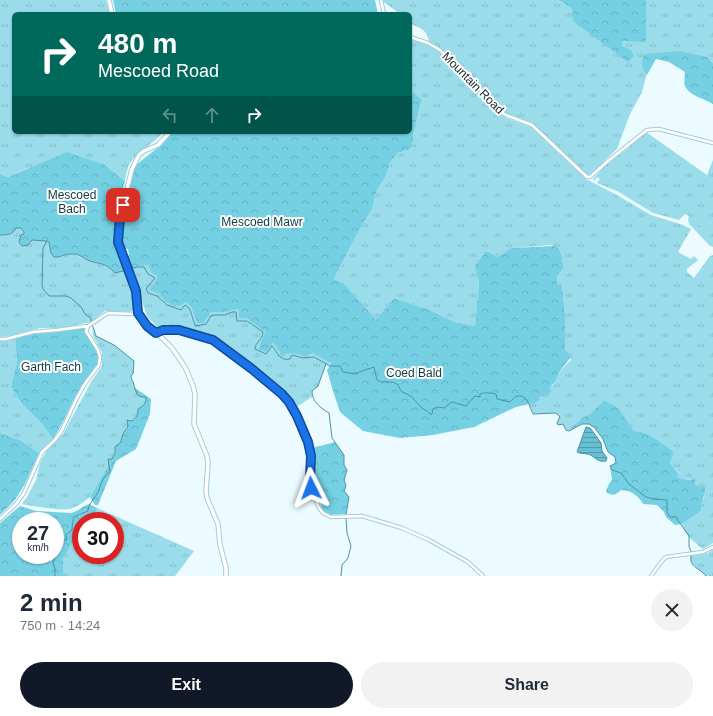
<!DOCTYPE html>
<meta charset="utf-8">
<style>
:root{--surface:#fff;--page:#f2f2f3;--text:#1f2937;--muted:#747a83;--accent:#111827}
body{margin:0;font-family:Helvetica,sans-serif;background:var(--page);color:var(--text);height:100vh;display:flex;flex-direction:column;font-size:15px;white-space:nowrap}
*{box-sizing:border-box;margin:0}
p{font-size:13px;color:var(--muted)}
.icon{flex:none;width:22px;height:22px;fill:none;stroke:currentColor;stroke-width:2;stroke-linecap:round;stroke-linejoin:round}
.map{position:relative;height:576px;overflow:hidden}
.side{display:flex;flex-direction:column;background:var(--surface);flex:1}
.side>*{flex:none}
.guide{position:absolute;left:12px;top:12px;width:400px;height:122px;border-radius:6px;box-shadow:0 1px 3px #0004;background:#00695c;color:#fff;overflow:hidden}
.speed{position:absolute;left:12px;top:512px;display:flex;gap:8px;font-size:20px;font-weight:700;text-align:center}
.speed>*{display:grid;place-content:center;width:52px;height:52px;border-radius:50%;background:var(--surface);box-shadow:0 1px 3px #0004;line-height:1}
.speed small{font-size:10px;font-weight:400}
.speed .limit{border:6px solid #d22;background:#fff;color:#111}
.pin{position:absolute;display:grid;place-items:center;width:34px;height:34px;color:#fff;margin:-17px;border-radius:8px;box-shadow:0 2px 6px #0006}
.me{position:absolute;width:44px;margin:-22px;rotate:357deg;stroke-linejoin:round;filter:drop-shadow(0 0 3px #0008)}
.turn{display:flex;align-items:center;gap:14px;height:84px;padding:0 20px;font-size:18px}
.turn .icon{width:52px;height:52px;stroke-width:2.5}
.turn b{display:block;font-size:28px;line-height:34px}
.lanes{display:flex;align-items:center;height:38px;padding:0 20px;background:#0003;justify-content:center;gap:20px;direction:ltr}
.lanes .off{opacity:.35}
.round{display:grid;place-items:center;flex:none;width:42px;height:42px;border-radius:21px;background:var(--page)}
.summary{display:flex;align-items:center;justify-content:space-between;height:68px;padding:0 20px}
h1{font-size:24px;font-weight:700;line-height:30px}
.cta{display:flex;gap:8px;margin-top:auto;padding:8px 20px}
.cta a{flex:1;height:46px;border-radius:24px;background:var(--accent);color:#fff;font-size:16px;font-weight:700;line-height:46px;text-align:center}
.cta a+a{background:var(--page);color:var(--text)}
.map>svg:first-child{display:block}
.grass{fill:url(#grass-tufts)}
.forest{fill:url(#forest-crowns);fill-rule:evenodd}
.pitch{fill:#9adcea}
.water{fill:url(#water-rules);stroke:#4e93a2}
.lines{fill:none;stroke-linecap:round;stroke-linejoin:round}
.stream{stroke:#4e93a2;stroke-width:1}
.minor-casing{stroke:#a3ccd5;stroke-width:4.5}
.tertiary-casing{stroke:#a3ccd5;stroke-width:5.5}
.minor{stroke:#fff;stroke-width:2.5}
.tertiary{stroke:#fff;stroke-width:3.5}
.route-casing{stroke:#114b97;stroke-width:10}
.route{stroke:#1a73e8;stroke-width:7}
.labels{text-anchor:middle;stroke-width:4;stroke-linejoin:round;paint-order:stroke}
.street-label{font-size:12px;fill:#1a2a2e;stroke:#fff}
.park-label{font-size:12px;fill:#0f3b43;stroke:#fff}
</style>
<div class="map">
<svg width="713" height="576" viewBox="0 0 713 576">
<defs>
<pattern id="grass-tufts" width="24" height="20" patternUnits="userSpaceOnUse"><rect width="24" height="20" fill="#9adcea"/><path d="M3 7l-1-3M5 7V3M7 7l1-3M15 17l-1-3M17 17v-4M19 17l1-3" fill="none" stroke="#84bdc9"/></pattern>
<pattern id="forest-crowns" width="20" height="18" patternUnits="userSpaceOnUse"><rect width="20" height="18" fill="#75d0e3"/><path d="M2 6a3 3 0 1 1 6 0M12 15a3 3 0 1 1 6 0" fill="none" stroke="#65b3c3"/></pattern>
<pattern id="water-rules" width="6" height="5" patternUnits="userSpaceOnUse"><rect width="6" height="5" fill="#65c0d3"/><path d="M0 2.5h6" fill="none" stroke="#529cac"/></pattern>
</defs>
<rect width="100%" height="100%" fill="#ebfbff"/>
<path class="grass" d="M0 0H106L110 14H14V132H163C155 143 136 153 130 163 127 168 126 176 125 181L105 165 28 168 8 177 0 174Z
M381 0H713V63L707 57 659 53 647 73 642 92 630 114 617 149 606 159 594 173 589 175 584 173 535 126 529 122 509 115 499 109 482 88 459 68 442 49 429 42C428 29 418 28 410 23V14H400Z
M410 39 426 44 439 52 460 75 480 91 495 110 506 118 531 127 586 179 615 194 651 215 683 225 691 229 678 252 691 259 694 256 698 260 687 269V272L694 278 710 256 713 255V543L703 549C695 543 684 535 682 524L701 511 700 506 704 497 699 487 696 485 695 481 696 479 683 480 677 477 679 473 670 463 674 452C662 443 649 431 634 431L618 409 604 400 590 414 583 417 567 431 566 430 563 424 558 425 557 423 560 417 556 413 533 414 529 404C536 402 539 396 547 395L550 386 555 384 559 372 571 360 565 351V315L562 285H557C556 272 562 275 563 267 564 264 561 252 559 249L554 246 551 245 513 248 497 257 489 252 482 256 476 266 479 282 475 326 455 322 430 310 394 298 376 321 344 283 334 279 356 236 372 209 377 190 385 178 391 161 398 153 408 150 412 147 414 131 422 99 410 90Z
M646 132 707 175 713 160V247L709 245 689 224 688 220 689 216 685 214 679 220 653 213 619 192 597 183 600 179 597 177 594 181 593 179 606 165 627 149Z
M16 228H21L24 232 28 245 32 240 47 241 49 242 50 248 62 257C75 250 78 257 89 261 101 266 105 261 115 273L125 271 133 292 134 310 130 312 105 311 91 322 62 328H40L9 336 0 337V235H9Z
M149 265 157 276 156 281 150 290 160 294 165 302H186L191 307 197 323H204L211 312H225L239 309 246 318 265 332 258 349 271 343C284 350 299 358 313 353 319 356 325 361 331 363L329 365 326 364 318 386 312 391V397L295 408C287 391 232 348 215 339 197 330 178 327 158 328L147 316 131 269 137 267Z
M92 328 96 336 114 345 134 361 133 374 131 376C131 378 132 380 133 382 136 389 135 398 146 397 145 406 138 416 132 421L129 419 128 427 125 429 121 438V442L117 446 112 459 108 460V466L90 497C85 501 77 507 70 509 59 511 33 506 22 504L27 497 36 480 40 463 48 448 63 434 91 382 102 366V352L93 336Z
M15 338 17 361 11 387 21 403 42 424 53 439 39 453 20 440 0 433V341H7Z
M97 508 194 551 175 576H64L63 559 77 524 81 523V555H115V521H95Z
M713 549V576H706L692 564 690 558 691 556 708 553Z"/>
<path class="forest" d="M113 0H375L378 14H116Z
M559 0H646V42L622 41V46L631 50 634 56 628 62 573 21 572 8Z
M680 51 707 57 713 63V104C705 99 691 96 686 88 683 83 685 77 685 72L669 62 656 59 647 75C642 68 640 62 645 54Z
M410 90 422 99 414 131 412 147 408 150 398 153 391 161 385 178 377 190 372 209 356 236 334 279 344 283 376 320 394 298 430 310 455 322 475 326 479 282 475 266 485 252H489L497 257 512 248 554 246C555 246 558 248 559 249 561 251 564 265 563 268 561 275 556 272 557 285H562L565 315V350L571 357 559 372 555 383 550 386 551 392 547 395 540 397 539 400 534 403 516 407 474 427 433 435 400 438 363 431 340 412 333 391 327 370 331 363C325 361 319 356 313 353L305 356 292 353 282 355 276 346 272 343 266 352 258 349 265 332 246 318H239V309L225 312H211L204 323H197L191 307 186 302 179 306 165 302 160 294 149 290 156 281 157 276 151 272 149 265 137 267 131 269 127 257 129 255 128 249 122 248 120 244 123 212 135 166 142 160 160 146 171 132H410Z
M67 152 105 165 125 181 117 209 115 243 117 251 125 271 115 273C105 262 102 265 90 261 84 259 80 254 73 254 66 253 61 258 54 257L51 253 49 242 47 241 32 240 28 245 22 246 19 242 21 235 24 234V232L21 228H16C13 235 7 235 0 235V174L8 177Z
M85 327C84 337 97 347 98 358 99 366 91 373 86 379 72 398 66 420 53 439L42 424 21 403 11 387 17 361 15 338 31 333 58 332 73 328Z
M135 388 151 399 150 414 136 449 116 461 98 505H95L90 497 108 466V459H112L115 453V447L121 442C121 438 124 430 128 427L127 420 132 421C137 418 138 415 138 409L145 403 146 398C139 397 136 395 135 388Z
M604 400 618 408 634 431C649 431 662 443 674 452L670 463 679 474 677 477C685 480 688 481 696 478L695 481 696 485 699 487 705 486C706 495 700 502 701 511L682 524 675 525 666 517 664 512 657 505 643 504C639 496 630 490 621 490 616 495 613 496 607 493L606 491 609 484 612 480 610 466 616 463 615 457 608 452 603 439 594 427 588 424H582L574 428 567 431 583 417 590 414Z
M0 433 20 440 39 453 25 484 15 500 0 515Z
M335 442 344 455V465L347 470 344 480 346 486 344 491 349 497 346 514 330 515 324 512 314 491 311 478 312 448Z
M89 504 97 508 95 521H81V523L78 524V531L63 559 64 576H0V523L20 506 36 511 71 513C79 511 82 506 89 504ZM21 521H55V555H21Z"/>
<path class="pitch" d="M698 212 713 221V234L693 221Z"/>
<path class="water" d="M586 427 590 428 597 437 601 443 602 451 607 458 606 461C596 463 595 455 587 454 583 453 581 454 577 452Z"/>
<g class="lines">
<path class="stream" d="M0 235C7 235 13 235 16 228H21L24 232V234L21 235 19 242 22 246 28 245 32 240 46 241
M47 241 49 242 51 253 54 257C61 258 66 253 73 254 80 254 84 259 90 261 102 265 105 262 115 273L127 270
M47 241 43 248 42 285 43 289 49 296H66L71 298 82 308 84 313 91 318V322
M130 269 137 267H144L148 274 155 278 146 289 148 293 157 296 167 305 181 310 185 305C193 309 191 319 196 326L206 324 211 316 214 315H225L232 312H236L237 321H247L263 332C263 340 255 342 255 349L266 354 272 346 273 347C278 354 280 361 290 359L292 355 303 358 314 357 330 366H340L343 372 355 374 362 371 374 367 377 380C383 384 391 380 397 384 399 386 400 390 402 392 411 395 414 399 420 406 423 410 427 410 430 414H432L433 409 437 407 444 408 452 402 466 406 475 396 480 397V394C484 392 492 393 496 394L497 399 510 402C512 400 515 396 518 396 527 394 530 408 533 414L556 413 560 417 557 423 558 425 563 424 566 430 569 431 582 424H589L594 427 603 439 608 452 615 457 616 463 610 466 612 470 621 473 629 484 646 497 653 499 667 500V512L670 517H675L677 519 689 536V547L692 553C687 567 699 567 706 576
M326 364 318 386 312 391C312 402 321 408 329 413L332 438 344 455V465L347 470 344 480 346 486 344 491 349 497 346 515
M55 576V569L53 563 58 549 62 547V540H67L66 535 72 530C73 514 74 517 88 511 89 503 93 500 97 494 102 485 100 479 110 472L108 459H112L115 453V447L121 442C121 438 124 430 128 427L127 420 132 421C137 417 138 415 138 409 143 406 146 404 146 397 135 398 136 390 133 382 132 380 131 378 131 376L133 374 134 361 114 345 96 336 92 324
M341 576 342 565 348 558 351 546 347 533 346 518"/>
<g class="minor-casing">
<path id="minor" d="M381 0 384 14
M410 37 428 43 440 50 465 76 481 90 497 110 508 116 532 125 587 177H590L608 161 647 130 659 129 713 143
M156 333 163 330H179L213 340 252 369 282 394 289 402 297 416 308 442 311 455 310 478 311 488 319 508 323 513 331 517 362 516 402 528 429 540 468 562 483 576
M0 339H6L33 332 57 330 88 326 108 313 133 314 138 313
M0 519 16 504 24 493 42 452 54 441 62 430 77 398 84 385 99 365 100 357 98 350 86 331 88 326
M651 576C656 570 660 562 666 557L703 552 713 547"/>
</g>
<g class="tertiary-casing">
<path id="tertiary" d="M109 0 112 14
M170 132 158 145 144 151 139 155 132 169 120 217 118 243 136 291 138 313 147 326 161 337 172 348 185 367 192 383 195 394 194 424 207 456 208 463 206 491 207 498 218 524 220 545 226 568V576"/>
</g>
<use href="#minor" class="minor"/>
<use href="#tertiary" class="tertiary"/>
</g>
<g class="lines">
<g class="route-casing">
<path id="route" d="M123 205 120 217 118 242 136 291 138 313 147 326 156 333 163 330H179L213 340 252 369 282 394 289 402 297 416 308 442 311 456 310 478 311 488"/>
</g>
<use href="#route" class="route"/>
</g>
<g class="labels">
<g class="street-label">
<text transform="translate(473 83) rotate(45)" y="4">Mountain Road</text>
</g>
<g class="park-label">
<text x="72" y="199">Mescoed<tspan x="72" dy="14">Bach</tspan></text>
<text x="262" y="226">Mescoed Mawr</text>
<text x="51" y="371">Garth Fach</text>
<text x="414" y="377">Coed Bald</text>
</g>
</g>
</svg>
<div class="speed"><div>27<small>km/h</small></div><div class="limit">30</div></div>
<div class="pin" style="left:123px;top:205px;background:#d93025"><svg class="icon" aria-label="arrive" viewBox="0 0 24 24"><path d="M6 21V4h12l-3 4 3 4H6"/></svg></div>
<svg class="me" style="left:311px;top:488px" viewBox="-20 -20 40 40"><path d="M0-17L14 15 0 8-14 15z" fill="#1a73e8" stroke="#fff" stroke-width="4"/></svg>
<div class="guide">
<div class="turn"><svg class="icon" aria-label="right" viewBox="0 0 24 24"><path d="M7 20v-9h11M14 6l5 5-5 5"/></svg><div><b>480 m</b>Mescoed Road</div></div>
<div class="lanes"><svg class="icon off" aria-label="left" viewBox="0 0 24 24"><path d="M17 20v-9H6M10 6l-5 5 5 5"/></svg><svg class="icon off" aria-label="ahead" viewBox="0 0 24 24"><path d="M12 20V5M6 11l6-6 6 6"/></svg><svg class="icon" aria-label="right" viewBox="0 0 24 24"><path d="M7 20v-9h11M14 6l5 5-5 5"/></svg></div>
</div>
</div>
<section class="side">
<div class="summary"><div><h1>2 min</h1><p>750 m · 14:24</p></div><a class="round"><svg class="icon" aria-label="close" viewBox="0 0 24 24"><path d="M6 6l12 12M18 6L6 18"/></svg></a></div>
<div class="cta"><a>Exit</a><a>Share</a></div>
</section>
